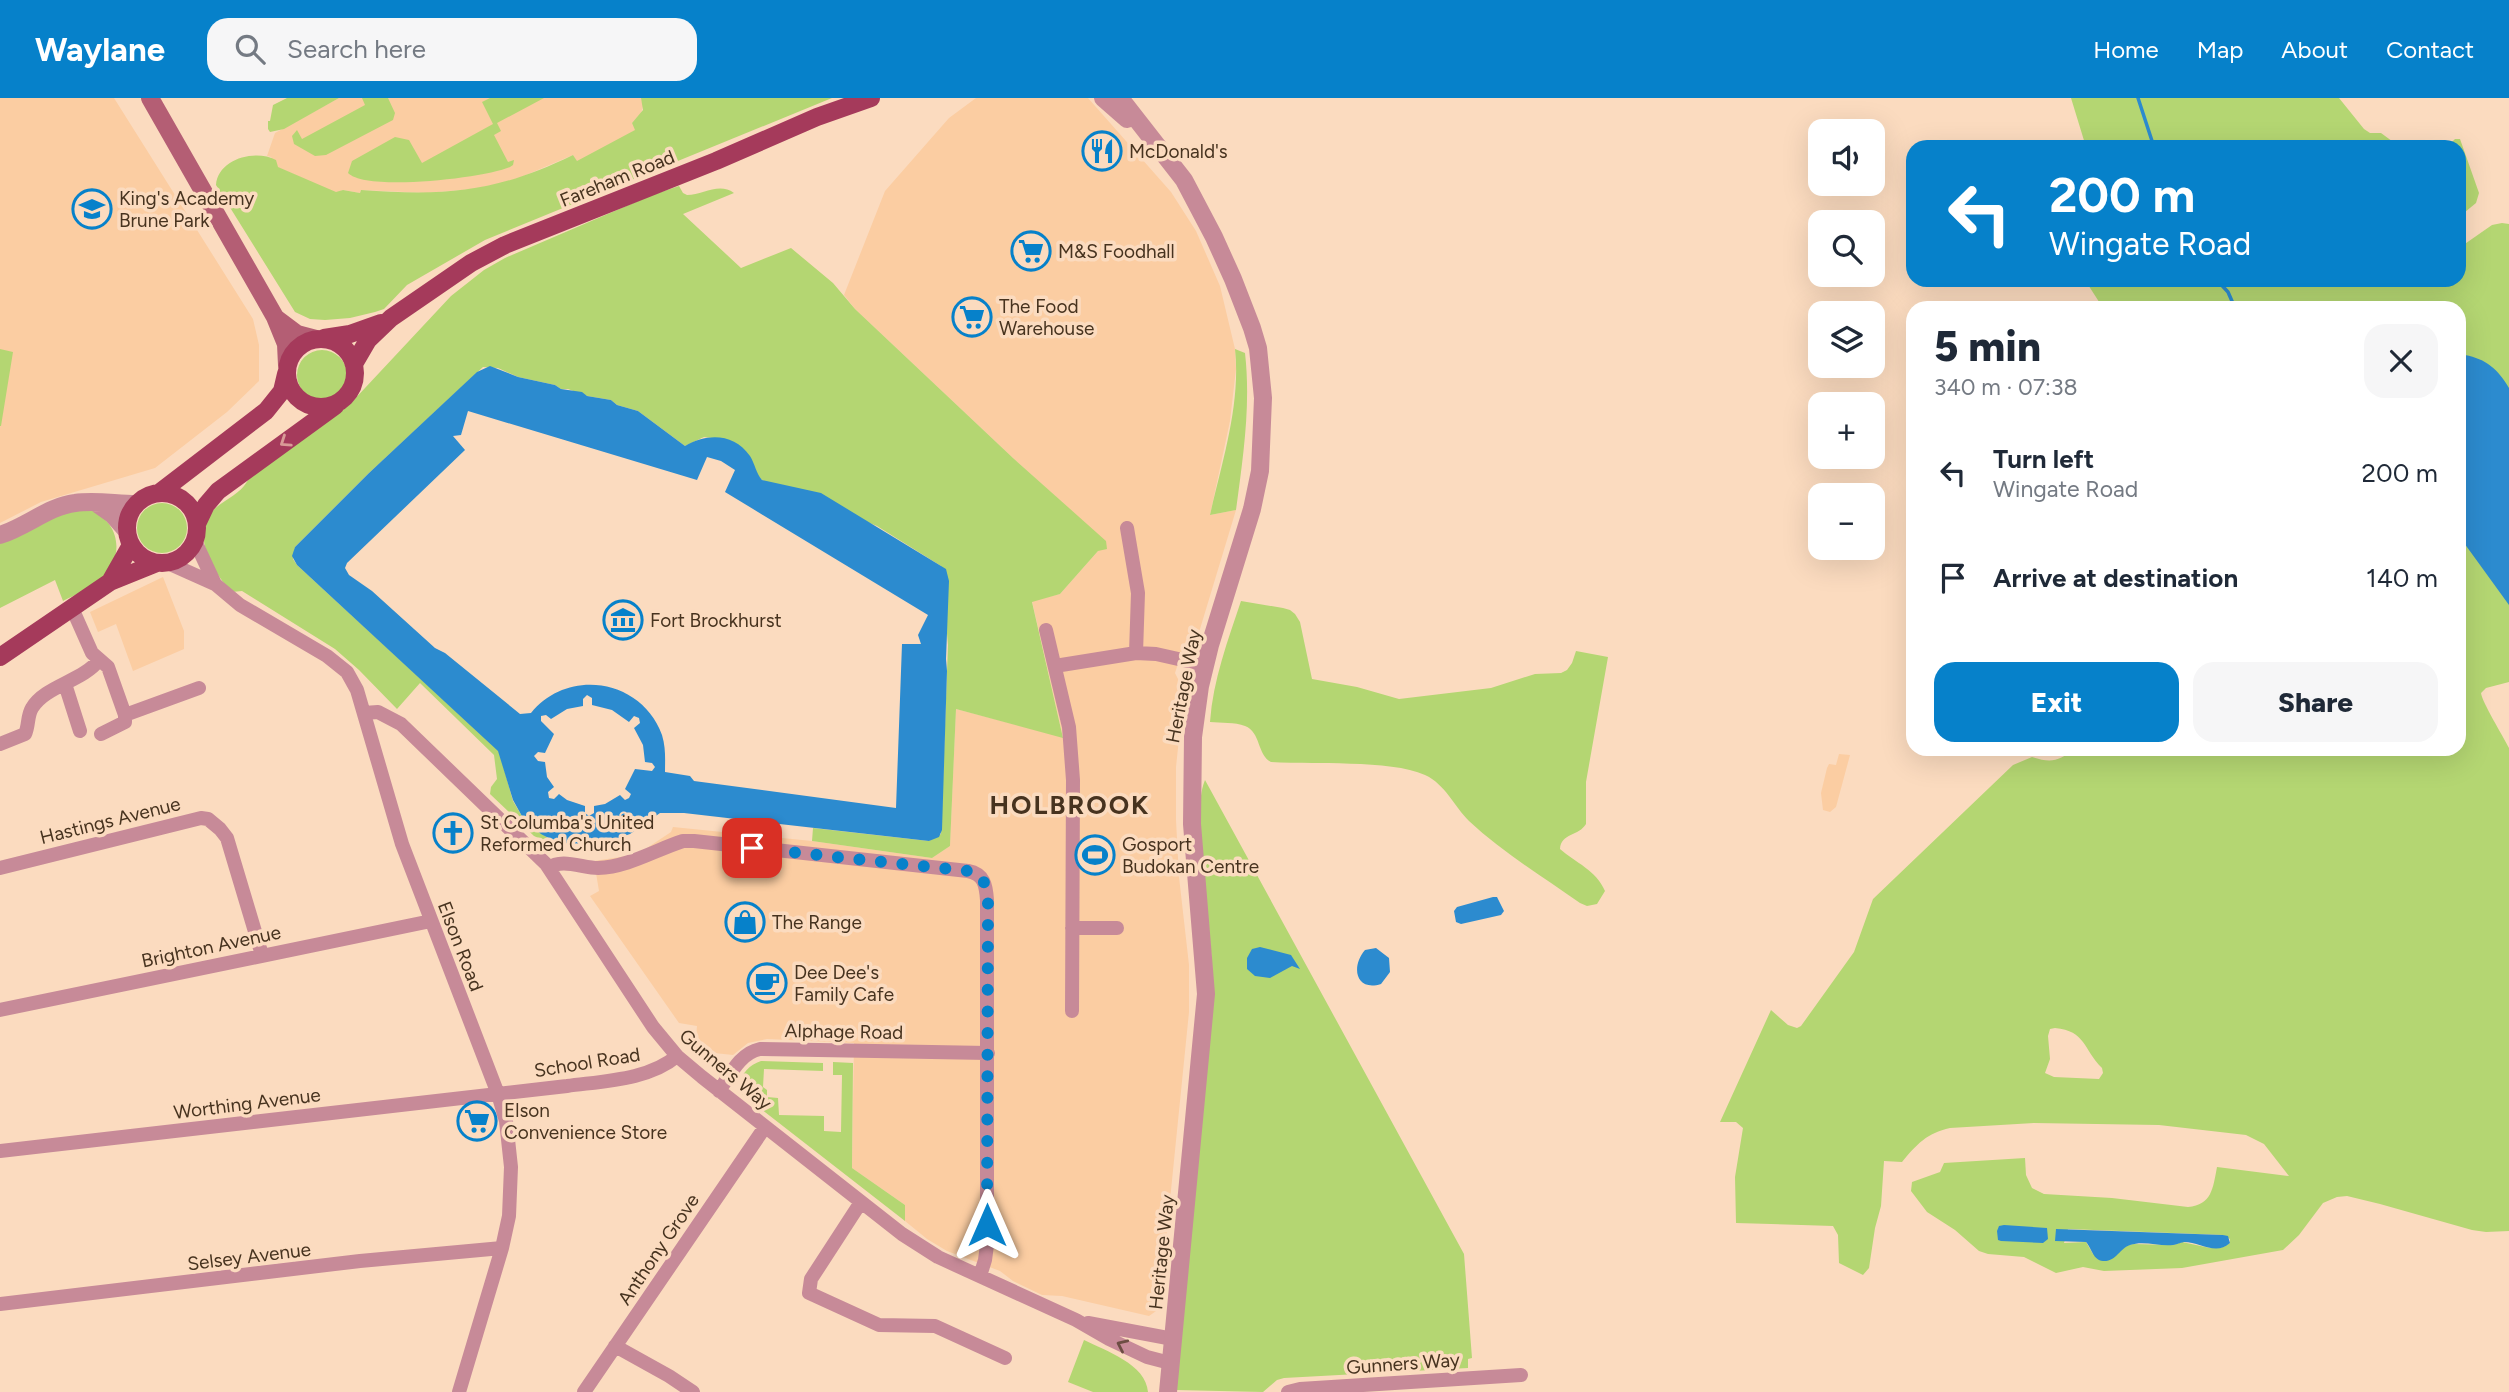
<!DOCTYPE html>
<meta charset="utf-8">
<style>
:root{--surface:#fff;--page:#f6f6f7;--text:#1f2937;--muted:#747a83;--accent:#0681ca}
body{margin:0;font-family:Figtree,sans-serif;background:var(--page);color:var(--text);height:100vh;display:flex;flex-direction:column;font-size:26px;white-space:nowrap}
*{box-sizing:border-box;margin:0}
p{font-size:23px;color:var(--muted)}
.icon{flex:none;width:38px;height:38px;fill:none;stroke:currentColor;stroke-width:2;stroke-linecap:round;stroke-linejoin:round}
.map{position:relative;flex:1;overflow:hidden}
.sheet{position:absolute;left:1906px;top:203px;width:560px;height:455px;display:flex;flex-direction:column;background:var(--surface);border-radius:21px;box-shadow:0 7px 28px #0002}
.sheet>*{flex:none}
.guide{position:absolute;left:1906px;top:42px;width:560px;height:147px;border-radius:21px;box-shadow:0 7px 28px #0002;background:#0681ca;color:#fff;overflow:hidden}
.buttons{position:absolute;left:1808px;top:21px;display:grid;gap:14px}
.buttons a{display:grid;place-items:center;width:77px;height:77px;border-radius:14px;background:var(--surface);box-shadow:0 7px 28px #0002;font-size:35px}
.pin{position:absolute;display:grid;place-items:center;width:60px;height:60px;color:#fff;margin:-30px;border-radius:14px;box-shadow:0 4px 10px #0006}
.me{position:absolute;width:77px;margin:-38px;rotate:0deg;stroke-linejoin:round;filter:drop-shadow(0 0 5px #0008)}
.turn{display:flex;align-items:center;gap:24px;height:147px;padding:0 28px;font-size:32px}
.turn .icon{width:91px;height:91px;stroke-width:2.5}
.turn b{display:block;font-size:49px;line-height:60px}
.round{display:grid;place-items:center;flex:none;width:74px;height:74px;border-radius:21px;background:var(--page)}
.headline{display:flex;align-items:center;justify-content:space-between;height:119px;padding:0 28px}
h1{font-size:42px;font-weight:800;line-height:52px}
.cta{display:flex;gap:14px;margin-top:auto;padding:14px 28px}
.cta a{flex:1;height:80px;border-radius:21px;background:var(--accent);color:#fff;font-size:28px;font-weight:800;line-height:80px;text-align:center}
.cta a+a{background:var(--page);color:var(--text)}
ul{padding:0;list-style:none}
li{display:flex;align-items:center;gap:21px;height:105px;padding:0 28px}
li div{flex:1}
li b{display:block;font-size:26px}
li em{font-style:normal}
header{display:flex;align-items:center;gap:42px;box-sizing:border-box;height:98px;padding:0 35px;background:var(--accent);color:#fff}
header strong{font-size:33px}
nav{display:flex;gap:38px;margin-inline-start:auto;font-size:24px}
.search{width:490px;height:63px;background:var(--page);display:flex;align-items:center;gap:18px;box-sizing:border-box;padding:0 24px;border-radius:21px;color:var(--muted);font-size:26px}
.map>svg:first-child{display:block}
.built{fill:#fbcda2}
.green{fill:#b4d672;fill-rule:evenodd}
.water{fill:#2c8bcf;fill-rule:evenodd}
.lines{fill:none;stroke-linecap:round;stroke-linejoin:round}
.stream{stroke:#2c8bcf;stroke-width:3.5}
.minor{stroke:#c78a98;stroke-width:14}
.tertiary{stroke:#c78a98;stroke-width:18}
.secondary{stroke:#b45e74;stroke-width:18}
.primary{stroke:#a53a5b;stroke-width:18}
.oneway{stroke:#d99b97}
.oneway2{stroke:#6d4d43}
.route{stroke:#0681ca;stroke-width:12;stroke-dasharray:0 21.6}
.labels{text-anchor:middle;stroke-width:7;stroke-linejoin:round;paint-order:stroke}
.poi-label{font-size:19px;fill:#47331f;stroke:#fbdbbf;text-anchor:start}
.street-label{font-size:19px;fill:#47331f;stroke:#fbdbbf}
.district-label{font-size:26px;font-weight:bold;letter-spacing:2px;fill:#47331f;stroke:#fbdbbf}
</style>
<header>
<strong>Waylane</strong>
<div class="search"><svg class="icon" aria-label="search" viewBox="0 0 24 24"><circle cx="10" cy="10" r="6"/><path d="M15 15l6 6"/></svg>Search here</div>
<nav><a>Home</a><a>Map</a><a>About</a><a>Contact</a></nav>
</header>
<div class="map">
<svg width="2509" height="1294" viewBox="0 0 2509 1294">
<rect width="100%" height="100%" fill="#fbdbbf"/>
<path class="built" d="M0 0H114L253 221 259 247V283L227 314 155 370 41 404 0 425Z
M339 0H641L643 8 641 16 632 25 636 32 577 64 573 57 512 83 473 91 427 95 361 92 360 95 343 92 336 95 277 69 271 59 267 58 275 35Z
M976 0H1088L1171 94 1196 133 1220 188 1235 251 1236 271 1230 323 1210 417 1236 412 1200 531 1195 541 1184 547 1175 575 1184 593 1176 669V722L1179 779 1189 867V914L1159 1211 1149 1218 1062 1198 1042 1197 1013 1183 1000 1173 947 1153 927 1141 905 1123V1107L852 1070 854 945 767 941 748 945 733 957 695 953 697 928 679 925 590 798 599 793 594 763 627 758 644 752 671 734 673 729 812 743 932 760 950 748 956 611 1063 639 1032 503 1060 496 1106 444 1013 360 855 211 844 197 885 93 949 20Z
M163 479 184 533V551L133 573 116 526 98 534 90 514Z
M1839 656 1850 657 1836 709 1830 714 1823 712 1821 695 1827 670 1829 666 1836 667Z"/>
<path class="green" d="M287 0H339L284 31 270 34 268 31V23H270L273 7Z
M362 0H388L395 15 393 22 326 57 315 58 294 46 292 38 297 32 302 41 365 7Z
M490 0H544L497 25 501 33 494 37 508 64 514 62 513 67 510 69C484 80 367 94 348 75L352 63 395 39 409 42 422 65 493 26 482 4Z
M641 0H832L485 142 407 187 384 211 375 214 350 220 325 222 310 221 295 214 216 87C218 61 255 51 276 62L278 69 336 94 343 92 360 95 361 92C446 98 495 95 573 57L577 63 635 32 632 25 643 12Z
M2071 0H2339L2364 31 2370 35H2381L2400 49H2086Z
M2455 41H2460L2479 95 2476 105 2459 119V49H2447Z
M679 88 683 95 687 97C703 97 719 84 734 95L683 116 741 170 791 150 833 185 855 211 1013 360 1106 443 1107 451 1098 453 1060 496 1032 504 1063 640 956 611 950 748 932 760 812 743 813 730 929 743 941 736 948 547 941 468 877 428 762 382 728 342 704 339 685 348 638 313 617 307 611 302 587 298 568 291H561L555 287 518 279 498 270 483 269 369 375 295 449 293 461 297 467 499 653 513 703 523 720 549 741 547 744 534 738 490 696 491 689 497 681 494 657 420 585 397 611 359 572 335 551 242 493 232 494C215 477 192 439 210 416 219 404 235 399 244 388 247 384 250 379 253 374L351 305 451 198 484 172 505 160 652 97Z
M2502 125 2509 126V397L2459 345V210H2103L2085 182H2459V150L2492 127Z
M0 251 13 254 1 328H0Z
M1235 251 1245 255C1251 308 1243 359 1236 412L1210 417C1222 364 1241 306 1235 251Z
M297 277a25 25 0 1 1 50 0a25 25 0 1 1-50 0Z
M2459 358 2509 430V584L2486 590 2481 595C2482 604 2503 638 2509 650V1133L2486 1134 2472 1132 2380 1106 2347 1098 2337 1099 2323 1105 2299 1137 2283 1152 2182 1170 2104 1173 2083 1169 2056 1175 2024 1159 1988 1156 1979 1153 1955 1132 1927 1114 1911 1093 1912 1084 1940 1074 1944 1065 2025 1060 2026 1077 2032 1090 2044 1096 2112 1100 2188 1109C2212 1107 2213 1090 2217 1069L2289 1078 2264 1046 2246 1037 2159 1027 2034 1025 1950 1030C1927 1035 1917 1046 1902 1064L1884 1063 1881 1108 1875 1130 1869 1170 1863 1177 1839 1165 1838 1137 1833 1128 1736 1125 1735 1079 1743 1030 1736 1024H1720L1771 912 1788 927 1797 930 1801 928 1854 854 1873 801 2013 667 2032 659C2054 666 2057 662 2077 651H2459ZM2055 930C2086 933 2083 951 2102 970L2103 975 2099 981 2054 979 2045 975 2050 961 2048 938 2050 931ZM2068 1131 2223 1137 2230 1141V1145L2223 1149 2210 1150 2182 1144 2173 1147 2133 1146 2093 1156 2086 1144 2064 1145Z
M137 430a25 25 0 1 1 50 0a25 25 0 1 1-50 0Z
M89 411C122 424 126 463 97 485 88 492 74 497 63 503L55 482 0 510V445L62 414Z
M1241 503 1283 510 1290 512 1295 516 1300 524 1312 581 1357 589 1399 601 1491 590 1535 576 1561 575 1567 572 1572 565 1576 553 1608 559 1586 684V726C1579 738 1561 735 1560 751 1576 765 1596 772 1605 793L1597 806 1587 808 1580 805C1543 779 1502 754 1469 723 1454 708 1445 686 1425 677 1389 661 1313 667 1271 664 1257 657 1261 634 1245 628 1235 624 1221 625 1210 624 1213 582 1228 542 1241 503Z
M1205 682 1464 1156 1472 1260 1468 1261V1270L1284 1280 1277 1282 1263 1294 1176 1292 1213 907C1215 847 1200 789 1200 730 1200 713 1199 697 1205 682Z
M761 963 823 965V973L764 971 763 989 767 992V999L778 1000 779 1017 824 1018V1033L841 1034 842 977H833V964L853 965 852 1070 905 1107V1123L743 997C736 981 746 968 761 963Z
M1084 1242C1106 1253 1146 1266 1148 1294H1093L1068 1284Z"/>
<path class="water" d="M2465 257C2486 261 2498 271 2509 290V507L2459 438V258Z
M490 268 518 279 555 287 561 291 582 294 587 298 611 302 617 307 638 313 685 348C707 335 734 335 750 358 755 366 756 375 762 382L821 395 946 471 949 483 946 561 947 573 942 732 939 739 929 743 684 715H660L630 736 601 746 558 745 541 736 523 720 513 702 498 653 297 467 292 458 295 449 369 375 477 274ZM468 313 697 382 707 359 721 363 735 372 725 394 928 517 918 537 921 546H902L896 710 694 683 690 678 665 674C665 662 666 650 662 637 642 581 568 569 531 615L520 616 445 555 435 550 372 493 349 477 345 470 347 465 465 352 453 338 461 337ZM587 597 592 600V607L612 612 629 624 634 618 639 620 640 625 634 630 643 647 645 664 652 665 655 669 652 673 635 671 625 691 631 696 629 700 625 702 620 697 605 706 594 708V715L589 718 585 715V708L567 702 559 696 554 701 549 700 548 694 554 689 547 679 545 664 538 663 534 658 538 654 545 655 554 636 541 623V618L546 617 551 621 567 611 583 608V601Z
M1493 799H1497L1504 813 1501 817 1461 826 1456 824 1454 813 1457 809Z
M1260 849 1291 857 1300 871 1292 868 1270 880 1255 878 1247 871V860L1252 851Z
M1376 850 1389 860 1390 874 1381 886C1355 894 1351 868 1365 852Z
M2004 1127 2047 1130 2048 1141 2043 1145 2001 1143 1998 1142 1997 1133 1999 1128Z
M2056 1131 2223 1137 2228 1138 2230 1145C2216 1158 2200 1144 2184 1144 2179 1145 2178 1146 2173 1147 2160 1149 2144 1142 2130 1147 2120 1150 2116 1164 2103 1163 2093 1162 2092 1151 2086 1144L2055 1143Z"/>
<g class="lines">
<path class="stream" d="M2138 0 2154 49
M2217 182 2228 194 2235 210"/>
<path class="minor" d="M1127 430 1138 495 1136 555
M195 443 215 486
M168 465 215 486 240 507 327 558 347 574 357 592 402 746 498 996 506 1023 511 1069 509 1118 502 1150 459 1294
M72 510 92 555 108 569 125 617
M1046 532 1069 629 1073 682 1072 913
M1055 568 1136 555 1156 556 1205 567
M65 586 80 633
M364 615 378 614 401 626 546 766 653 929 677 958 702 979 902 1136 938 1159 1076 1222 1109 1241 1147 1259 1170 1265
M125 617 199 590
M101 636 125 624V617
M0 646 25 636C29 628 27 618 32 610 45 588 83 583 99 562
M0 770 201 720 208 721 220 731 227 740 262 857
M549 770C561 760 583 770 598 770 628 769 655 752 683 743H694L968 773C984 776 986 787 987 802V1147L985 1162 980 1178
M1072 830H1117
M0 912 431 823
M719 993C730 977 740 955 760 951L988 955
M0 1053 567 988C603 983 649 982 677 958
M861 1104 811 1181 809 1195 879 1227 935 1228 1005 1260
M0 1206 360 1163 502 1150
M1088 1225 1173 1241
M615 1248 669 1278 693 1294
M584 1294 765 1029
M1288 1294 1300 1291 1521 1277"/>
<path class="tertiary" d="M1103 0 1127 21
M1120 0 1184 82 1214 139 1233 181 1252 230 1258 250 1263 300 1260 373 1252 411 1210 547 1200 588 1193 639 1192 726 1206 896 1168 1294
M96 405 113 417 127 433
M0 437C26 429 49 408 75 405 95 402 116 406 136 406"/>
<path class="secondary" d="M150 0 275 219 286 246 287 267
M277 221 297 236 316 241"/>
<path class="primary" d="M324 240 350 236 381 225
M287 275a34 34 0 1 1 68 0a34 34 0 1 1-68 0Z
M354 266 368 242 391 220 471 165 505 147 716 63 817 19 871 0
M127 430a35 35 0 1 1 70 0a35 35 0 1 1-70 0Z
M159 395 266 313 282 293 286 276
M197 426 206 407 218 393 335 308
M110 484 131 447
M0 559 110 484 157 465"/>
</g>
<defs><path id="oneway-chevron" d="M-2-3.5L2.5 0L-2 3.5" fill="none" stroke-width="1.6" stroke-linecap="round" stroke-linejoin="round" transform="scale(1.75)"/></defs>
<use class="oneway" href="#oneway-chevron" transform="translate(285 344) rotate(146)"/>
<use class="oneway2" href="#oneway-chevron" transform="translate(1122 1247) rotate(-155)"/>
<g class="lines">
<path class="route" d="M752 750 968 773C984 776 986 787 988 802L987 1127"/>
</g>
<defs>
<g id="restaurant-ring" transform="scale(2.0125)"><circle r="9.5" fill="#fbdbbf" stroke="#0681ca" stroke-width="1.5"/><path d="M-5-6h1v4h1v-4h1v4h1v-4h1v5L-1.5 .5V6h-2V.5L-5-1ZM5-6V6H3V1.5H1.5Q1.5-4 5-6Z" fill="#0681ca"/></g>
<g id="school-ring" transform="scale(2.0125)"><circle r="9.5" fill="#fbdbbf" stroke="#0681ca" stroke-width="1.5"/><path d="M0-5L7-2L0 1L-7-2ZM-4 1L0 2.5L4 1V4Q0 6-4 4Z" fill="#0681ca"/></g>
<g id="supermarket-ring" transform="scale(2.0125)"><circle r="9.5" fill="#fbdbbf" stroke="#0681ca" stroke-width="1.5"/><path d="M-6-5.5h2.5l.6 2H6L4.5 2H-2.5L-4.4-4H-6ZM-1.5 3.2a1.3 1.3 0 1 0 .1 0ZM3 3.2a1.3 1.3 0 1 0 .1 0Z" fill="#0681ca"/></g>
<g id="museum-ring" transform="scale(2.0125)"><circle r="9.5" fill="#fbdbbf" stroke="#0681ca" stroke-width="1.5"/><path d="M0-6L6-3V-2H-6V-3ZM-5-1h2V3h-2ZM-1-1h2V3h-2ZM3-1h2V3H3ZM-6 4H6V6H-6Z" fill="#0681ca"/></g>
<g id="church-ring" transform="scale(2.0125)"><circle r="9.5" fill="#fbdbbf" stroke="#0681ca" stroke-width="1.5"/><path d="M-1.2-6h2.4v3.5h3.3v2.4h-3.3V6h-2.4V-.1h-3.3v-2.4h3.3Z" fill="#0681ca"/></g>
<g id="stadium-ring" transform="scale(2.0125)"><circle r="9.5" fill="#fbdbbf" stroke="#0681ca" stroke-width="1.5"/><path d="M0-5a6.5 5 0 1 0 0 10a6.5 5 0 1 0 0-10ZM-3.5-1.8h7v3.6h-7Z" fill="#0681ca"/></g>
<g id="shop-ring" transform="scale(2.0125)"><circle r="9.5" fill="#fbdbbf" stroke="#0681ca" stroke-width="1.5"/><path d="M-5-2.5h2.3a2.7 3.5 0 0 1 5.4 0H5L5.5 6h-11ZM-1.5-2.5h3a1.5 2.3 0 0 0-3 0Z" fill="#0681ca"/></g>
<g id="cafe-ring" transform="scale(2.0125)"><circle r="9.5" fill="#fbdbbf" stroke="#0681ca" stroke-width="1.5"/><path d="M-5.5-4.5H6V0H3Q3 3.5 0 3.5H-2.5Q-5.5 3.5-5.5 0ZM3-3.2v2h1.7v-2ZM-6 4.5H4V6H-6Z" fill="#0681ca"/></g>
</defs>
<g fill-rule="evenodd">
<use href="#restaurant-ring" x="1102" y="53"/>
<use href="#school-ring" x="92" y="111"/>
<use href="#supermarket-ring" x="1031" y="153"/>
<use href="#supermarket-ring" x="972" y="219"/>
<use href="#museum-ring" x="623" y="522"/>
<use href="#church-ring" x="453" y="735"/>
<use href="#stadium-ring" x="1095" y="757"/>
<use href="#shop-ring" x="745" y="824"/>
<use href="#cafe-ring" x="767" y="885"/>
<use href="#supermarket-ring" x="477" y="1023"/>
</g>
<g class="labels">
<g class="poi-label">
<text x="1129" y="60">McDonald's</text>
<text x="119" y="107">King's Academy<tspan x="119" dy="22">Brune Park</tspan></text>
<text x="1058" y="160">M&amp;S Foodhall</text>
<text x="999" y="215">The Food<tspan x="999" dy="22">Warehouse</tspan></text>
<text x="650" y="529">Fort Brockhurst</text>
<text x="480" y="731">St Columba's United<tspan x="480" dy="22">Reformed Church</tspan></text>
<text x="1122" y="753">Gosport<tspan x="1122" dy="22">Budokan Centre</tspan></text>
<text x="772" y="831">The Range</text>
<text x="794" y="881">Dee Dee's<tspan x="794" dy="22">Family Cafe</tspan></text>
<text x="504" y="1019">Elson<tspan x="504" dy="22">Convenience Store</tspan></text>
</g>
<g class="street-label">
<text transform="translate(617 80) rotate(-22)" y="7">Fareham Road</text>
<text transform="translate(1183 588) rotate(-79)" y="7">Heritage Way</text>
<text transform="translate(110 722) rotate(-14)" y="7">Hastings Avenue</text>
<text transform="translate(211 848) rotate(-12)" y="7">Brighton Avenue</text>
<text transform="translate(461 848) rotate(69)" y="7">Elson Road</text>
<text transform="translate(844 933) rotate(1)" y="7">Alphage Road</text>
<text transform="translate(587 964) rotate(-9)" y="7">School Road</text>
<text transform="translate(726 971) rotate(40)" y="7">Gunners Way</text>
<text transform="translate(247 1005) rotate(-7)" y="7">Worthing Avenue</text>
<text transform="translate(658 1151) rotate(-56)" y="7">Anthony Grove</text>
<text transform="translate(1161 1154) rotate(-84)" y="7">Heritage Way</text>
<text transform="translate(249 1158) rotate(-7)" y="7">Selsey Avenue</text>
<text transform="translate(1403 1265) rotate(-4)" y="7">Gunners Way</text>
</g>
<g class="district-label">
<text x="1070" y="716">HOLBROOK</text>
</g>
</g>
</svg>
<div class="buttons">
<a><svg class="icon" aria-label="sound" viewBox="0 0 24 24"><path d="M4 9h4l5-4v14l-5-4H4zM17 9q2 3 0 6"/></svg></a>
<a><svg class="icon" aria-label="search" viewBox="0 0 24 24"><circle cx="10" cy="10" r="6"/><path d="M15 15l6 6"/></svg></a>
<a><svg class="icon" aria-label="layers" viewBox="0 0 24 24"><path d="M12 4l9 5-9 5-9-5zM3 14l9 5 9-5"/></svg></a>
<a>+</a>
<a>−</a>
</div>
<div class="pin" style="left:752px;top:750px;background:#d93025"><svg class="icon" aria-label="arrive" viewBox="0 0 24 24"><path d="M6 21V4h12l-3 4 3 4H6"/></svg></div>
<svg class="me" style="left:987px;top:1127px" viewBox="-20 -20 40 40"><path d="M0-17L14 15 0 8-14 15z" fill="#0681ca" stroke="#fff" stroke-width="4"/></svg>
<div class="guide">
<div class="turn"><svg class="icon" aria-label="left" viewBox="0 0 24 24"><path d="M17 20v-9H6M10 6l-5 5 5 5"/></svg><div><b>200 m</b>Wingate Road</div></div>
</div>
<section class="sheet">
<div class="headline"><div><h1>5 min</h1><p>340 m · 07:38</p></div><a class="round"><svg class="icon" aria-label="close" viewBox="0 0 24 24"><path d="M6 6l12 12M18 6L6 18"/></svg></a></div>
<ul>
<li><svg class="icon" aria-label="left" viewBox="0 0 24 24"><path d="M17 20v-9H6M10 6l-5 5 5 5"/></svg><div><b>Turn left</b><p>Wingate Road</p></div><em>200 m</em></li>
<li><svg class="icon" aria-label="arrive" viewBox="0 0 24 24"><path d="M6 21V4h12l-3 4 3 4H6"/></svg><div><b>Arrive at destination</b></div><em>140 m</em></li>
</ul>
<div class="cta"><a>Exit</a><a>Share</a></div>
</section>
</div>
